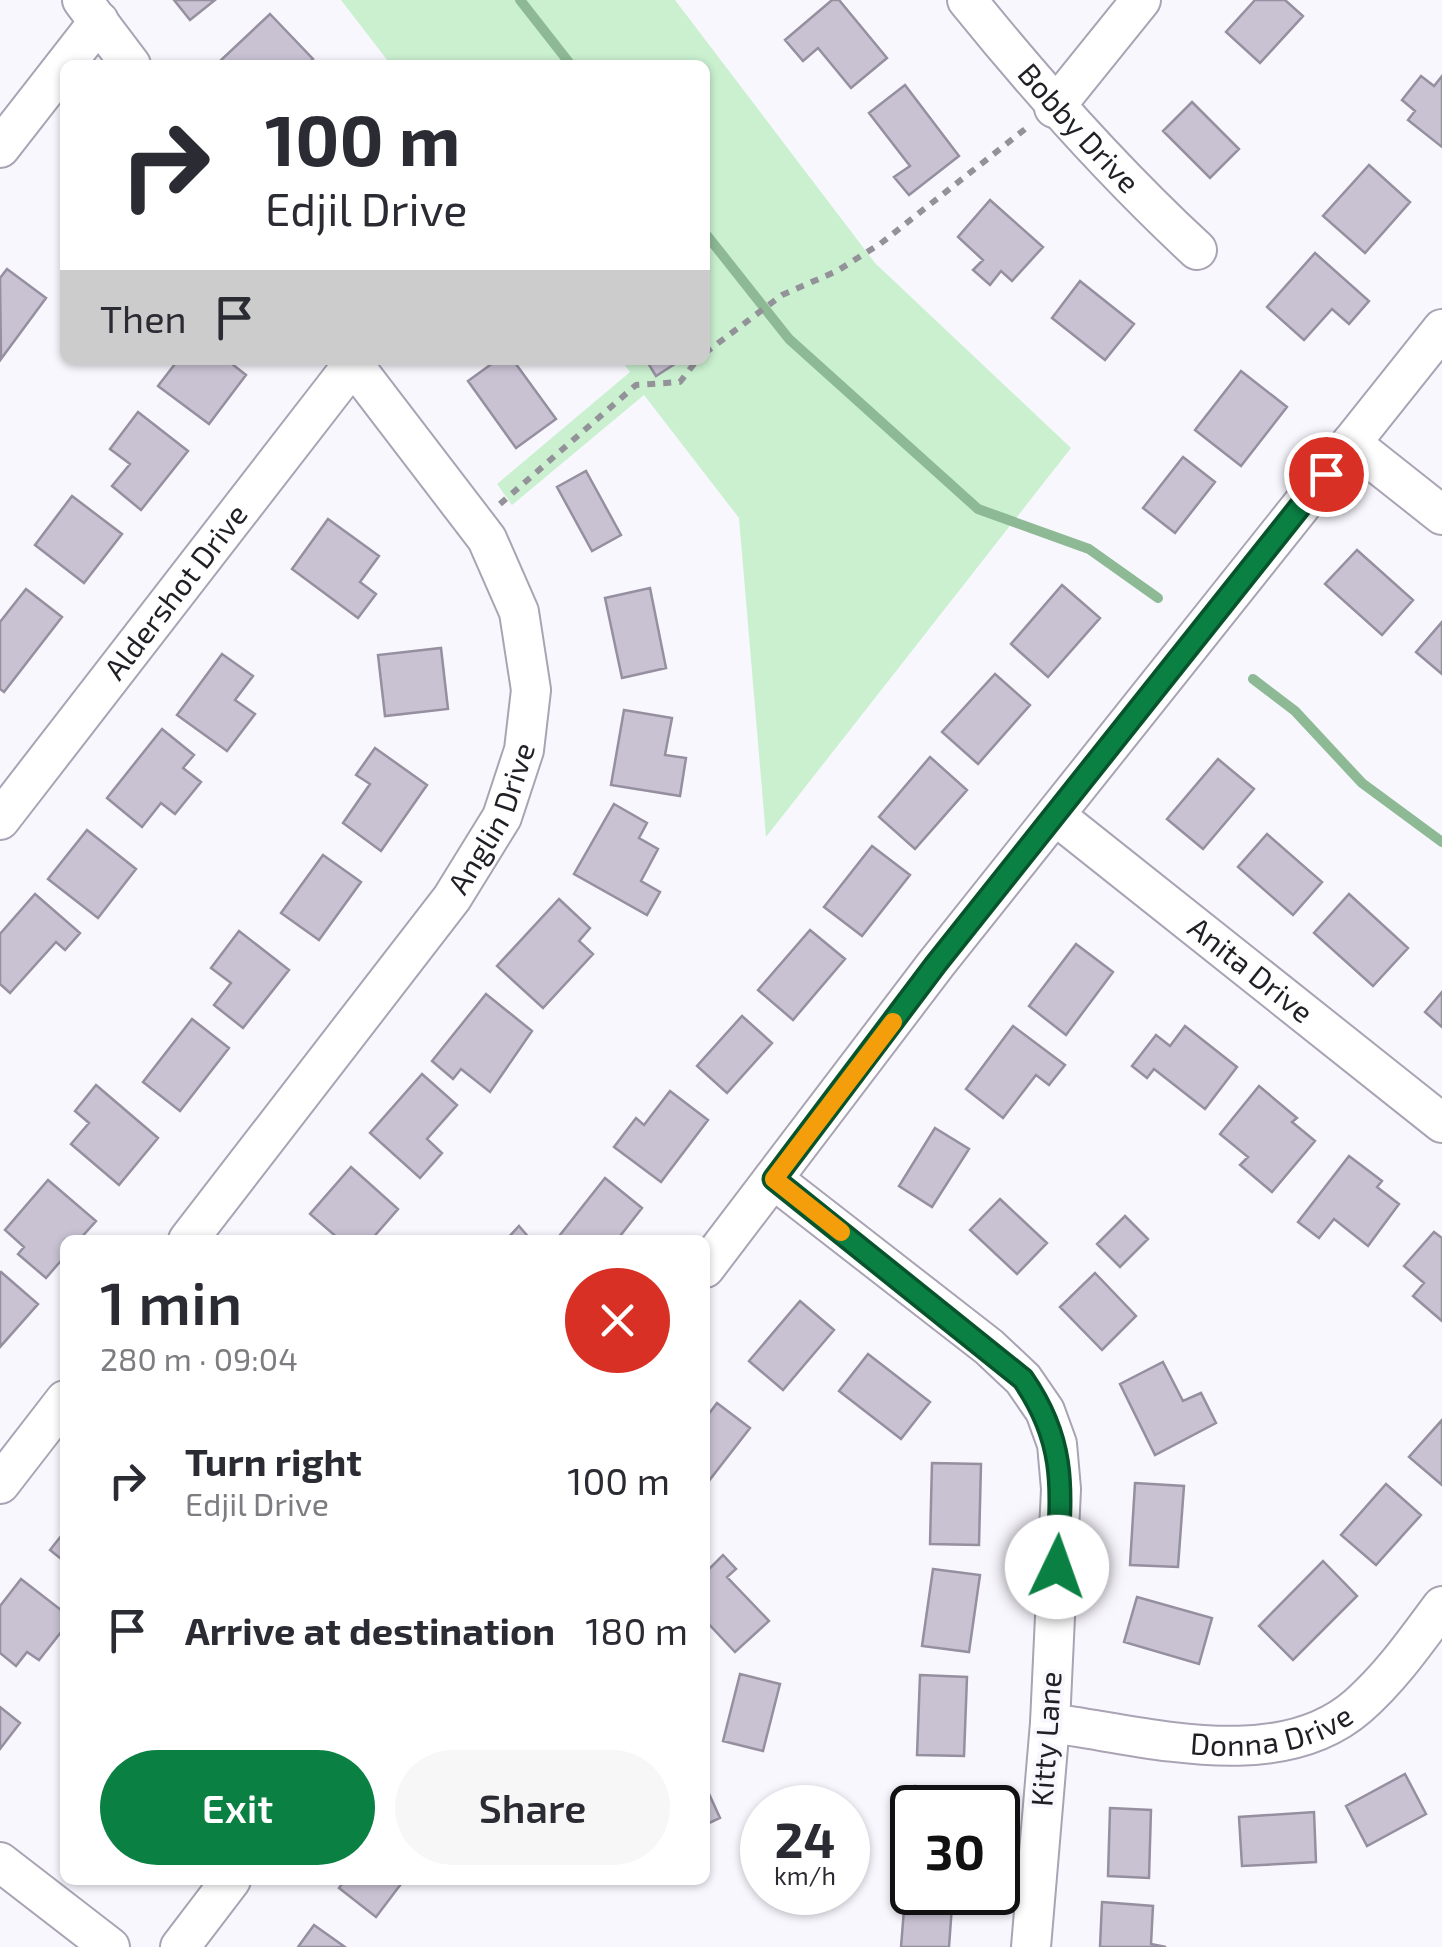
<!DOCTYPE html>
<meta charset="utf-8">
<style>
:root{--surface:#fff;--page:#f7f7f7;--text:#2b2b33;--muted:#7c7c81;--accent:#0b8043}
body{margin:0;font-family:"Exo 2",sans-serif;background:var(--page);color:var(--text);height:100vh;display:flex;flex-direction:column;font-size:38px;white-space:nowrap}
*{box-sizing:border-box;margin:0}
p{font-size:32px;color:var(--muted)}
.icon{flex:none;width:55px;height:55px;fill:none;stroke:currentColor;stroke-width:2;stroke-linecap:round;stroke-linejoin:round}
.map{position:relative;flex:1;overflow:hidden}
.details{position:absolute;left:60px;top:1235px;width:650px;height:650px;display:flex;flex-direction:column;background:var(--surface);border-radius:15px;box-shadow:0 2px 8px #0004}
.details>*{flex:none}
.banner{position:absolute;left:60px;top:60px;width:650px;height:305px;border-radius:15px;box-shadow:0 2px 8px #0004;background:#fff;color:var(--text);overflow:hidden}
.speed{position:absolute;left:740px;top:1785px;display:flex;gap:20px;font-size:50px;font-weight:700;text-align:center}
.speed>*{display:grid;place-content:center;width:130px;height:130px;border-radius:50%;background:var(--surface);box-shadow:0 2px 8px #0004;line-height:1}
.speed small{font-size:25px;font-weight:400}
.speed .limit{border:5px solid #111;border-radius:15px;background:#fff;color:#111}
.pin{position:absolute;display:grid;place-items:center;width:85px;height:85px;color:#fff;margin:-42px;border:5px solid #fff;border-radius:50%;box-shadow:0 2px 10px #0007}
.me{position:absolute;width:110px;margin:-55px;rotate:3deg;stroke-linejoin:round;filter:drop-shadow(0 0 8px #0008)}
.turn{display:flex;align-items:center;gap:35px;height:210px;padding:0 40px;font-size:45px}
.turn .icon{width:130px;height:130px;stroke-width:2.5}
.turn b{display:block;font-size:70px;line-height:85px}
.then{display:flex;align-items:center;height:95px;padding:0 40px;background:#0003;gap:20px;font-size:38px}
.round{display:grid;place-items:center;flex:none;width:105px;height:105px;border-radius:52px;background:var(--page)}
.overview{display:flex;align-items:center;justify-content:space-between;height:170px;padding:0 40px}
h1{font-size:60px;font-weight:600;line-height:75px}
.action{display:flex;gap:20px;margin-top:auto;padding:20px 40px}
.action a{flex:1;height:115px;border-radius:60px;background:var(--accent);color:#fff;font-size:40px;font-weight:600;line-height:115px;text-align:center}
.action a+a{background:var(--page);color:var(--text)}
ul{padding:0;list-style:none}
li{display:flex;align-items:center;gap:30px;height:150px;padding:0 40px}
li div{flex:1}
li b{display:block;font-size:38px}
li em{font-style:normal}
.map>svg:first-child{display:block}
.green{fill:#caf0d0}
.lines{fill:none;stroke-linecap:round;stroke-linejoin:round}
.stream{stroke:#8dba95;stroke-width:10}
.building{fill:#c8c2d3;stroke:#958f9f;stroke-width:2.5}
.minor-casing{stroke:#a9a3b4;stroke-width:42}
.path{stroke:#949299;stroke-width:6;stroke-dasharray:8 8;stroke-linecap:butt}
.minor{stroke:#fff;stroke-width:38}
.route-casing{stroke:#07532c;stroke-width:25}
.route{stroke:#0b8043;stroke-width:18}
.slow{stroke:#f59e0b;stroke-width:18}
.labels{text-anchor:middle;stroke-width:8;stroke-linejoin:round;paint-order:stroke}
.street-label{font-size:30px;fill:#211f25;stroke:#f9f7fe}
</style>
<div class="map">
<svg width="1442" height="1947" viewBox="0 0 1442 1947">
<rect width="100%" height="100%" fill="#f9f7fe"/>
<path class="green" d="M341 0H675L875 263 1071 448 766 837 739 518 644 395 512 505 497 484 630 372 621 360H705V65H391Z"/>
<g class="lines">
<path class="stream" d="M520 0 571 65
M705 233 789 339 978 509 1089 549 1158 598
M1253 679 1295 711 1362 783 1442 842"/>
</g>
<path class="building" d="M174 0H215L190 20Z
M832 0H839L887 58 851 88 818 48 803 61 785 40Z
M1255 0H1285L1303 16 1260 63 1226 32Z
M270 14 313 59 307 65H224L220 61Z
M1421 76 1434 86 1442 76V147L1408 120 1415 111 1402 100Z
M905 85 959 156 909 195 894 177 910 166 869 113Z
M1192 102 1239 149 1210 178 1163 131Z
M1369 165 1410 202 1365 253 1323 216Z
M990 200 1043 247 1012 281 1001 271 990 285 973 270 983 260 958 237Z
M1315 253 1369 301 1349 324 1332 309 1304 340 1267 307Z
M7 269 46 298 1 359 0 278Z
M1080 281 1134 324 1105 360 1052 318Z
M178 360H227L246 375 209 424 158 386Z
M497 360H513L556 419 516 448 468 381Z
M646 360H681L656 376Z
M1241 371 1287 407 1241 466 1195 430Z
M138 412 188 451 141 510 112 486 130 464 110 449Z
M1183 457 1215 482 1175 533 1143 508Z
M586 471 621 535 592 551 557 487Z
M72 496 122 534 84 583 35 545Z
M328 519 379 556 360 582 376 594 358 618 292 569Z
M1357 550 1413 600 1382 635 1325 584Z
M1062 585 1100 618 1048 677 1011 644Z
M650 588 666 668 622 678 605 598Z
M26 589 62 617 4 692 0 689V622Z
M1442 622V674L1416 652Z
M441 648 448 709 385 716 378 655Z
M222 654 253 676 235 700 255 714 227 751 177 715Z
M995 674 1030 705 978 764 942 732Z
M624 710 672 718 665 755 686 758 680 796 611 785Z
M162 729 194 755 183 768 201 782 175 814 161 803 142 827 107 798Z
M375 748 427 785 381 851 343 823 370 784 356 775Z
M930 757 967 790 915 849 879 817Z
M1218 759 1254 789 1203 849 1167 819Z
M614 804 647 823 639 838 658 849 641 881 660 892 647 915 574 874Z
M87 830 136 869 98 918 48 879Z
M1267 834 1322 882 1293 915 1238 867Z
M872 846 910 875 862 936 824 907Z
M323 855 361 882 319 940 281 913Z
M35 894 80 933 65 950 56 942 10 993 0 984V934Z
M1349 894 1408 948 1373 986 1314 933Z
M559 899 590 928 579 941 593 954 543 1008 497 966Z
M810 930 845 959 793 1020 758 990Z
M239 931 289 970 243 1028 214 1005 231 983 211 968Z
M1076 944 1113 972 1066 1035 1029 1006Z
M1442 992V1027L1425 1012Z
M486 994 532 1031 490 1092 461 1069 453 1079 432 1061Z
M742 1016 772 1043 727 1093 697 1066Z
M192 1019 229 1048 180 1111 143 1082Z
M1013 1026 1065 1065 1049 1085 1036 1075 1003 1118 966 1089Z
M1185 1026 1237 1067 1205 1109 1154 1069 1147 1078 1132 1066 1156 1035 1170 1046Z
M422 1074 457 1105 427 1139 442 1153 420 1178 370 1133Z
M96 1085 158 1138 119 1185 71 1144 89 1123 75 1111Z
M1259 1086 1297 1118 1292 1122 1315 1141 1272 1192 1240 1165 1248 1157 1220 1134Z
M670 1091 708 1120 661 1182 614 1147 636 1118 644 1125Z
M935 1128 969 1149 932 1207 899 1186Z
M1349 1156 1382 1181 1377 1187 1399 1204 1368 1246 1334 1219 1319 1238 1298 1222Z
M351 1167 398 1209 371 1240H340L310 1214Z
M605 1178 642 1208 617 1240H556Z
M48 1180 96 1221 79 1240H65V1256L46 1278 18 1254 24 1247 5 1230Z
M1000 1199 1047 1243 1017 1274 970 1230Z
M1125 1216 1148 1239 1120 1267 1097 1244Z
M519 1226 531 1240H506Z
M1434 1232 1442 1238V1321L1413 1296 1424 1283 1404 1266Z
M1 1272 38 1304 0 1347V1273Z
M1095 1273 1136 1316 1102 1350 1060 1307Z
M800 1301 834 1330 783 1390 749 1361Z
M868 1354 930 1402 901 1439 839 1391Z
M1163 1362 1183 1401 1201 1393 1216 1423 1155 1455 1120 1384Z
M717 1403 750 1428 708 1482 705 1419Z
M1442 1420V1485L1409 1457Z
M932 1463 981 1464 979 1545 930 1544Z
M1135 1483 1184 1486 1178 1567 1130 1565Z
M1386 1484 1421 1515 1376 1565 1341 1535Z
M65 1531V1562L50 1550Z
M723 1555 736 1569 727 1577 769 1621 735 1652 705 1620V1573Z
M1323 1561 1357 1596 1293 1660 1259 1626Z
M933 1569 980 1575 969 1652 922 1646Z
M21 1579 65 1613V1627L39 1660 27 1652 16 1666 0 1653V1606Z
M1137 1597 1212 1618 1199 1664 1124 1642Z
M740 1674 780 1684 763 1751 723 1741Z
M920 1675 967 1677 964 1756 917 1755Z
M0 1707 20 1723 0 1749Z
M1405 1774 1426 1814 1367 1846 1346 1806Z
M705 1785 720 1818 705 1825Z
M915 1786 959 1790 958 1808H913Z
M1110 1808 1151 1810 1149 1878 1108 1876Z
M1314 1812 1316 1862 1242 1866 1239 1817Z
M345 1880H404L376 1917 339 1888Z
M906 1884H912V1892H953L949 1947H901Z
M1102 1902 1153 1906 1151 1944 1166 1947H1100Z
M314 1925 345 1947H298Z"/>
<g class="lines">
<g class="minor-casing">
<g id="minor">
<path d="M82 0 131 65"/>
<path id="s1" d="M967 0C1039 89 1113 172 1197 250"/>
<path d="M1054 108 1141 0"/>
<path d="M0 148 99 21"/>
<path d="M1351 443 1442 515"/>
<path id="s2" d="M1056 816 1442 1123"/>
<path id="s3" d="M0 820 353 364"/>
<path d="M773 1179 989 1347 1023 1379 1045 1411 1057 1444 1061 1489 1050 1723 1031 1947"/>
<path id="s4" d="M188 1240 452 898 502 817 524 750 531 690 519 612 487 539 350 360"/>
<path d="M705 1268 936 964 1442 329"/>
<path d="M0 1484 65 1400"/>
<path id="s5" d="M1050 1723C1144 1735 1278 1776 1358 1706 1391 1677 1416 1641 1442 1606"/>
<path d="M0 1862 110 1947"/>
<path d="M180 1947 231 1880"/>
</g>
</g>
<path class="path" d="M705 353 782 295 837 271 880 244 1029 126
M500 504 636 385 680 382 697 360"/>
<use href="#minor" class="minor"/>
</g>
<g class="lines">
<g class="route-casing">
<path id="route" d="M1057 1567C1061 1492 1068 1444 1023 1379L774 1179 936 964 1326 474"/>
</g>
<use href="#route" class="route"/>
<path class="slow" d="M841 1232 774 1179 893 1022"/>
</g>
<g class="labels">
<g class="street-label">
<text dy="10" stroke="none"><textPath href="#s1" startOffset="170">Bobby Drive</textPath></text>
<text dy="10" stroke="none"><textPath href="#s3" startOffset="288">Aldershot Drive</textPath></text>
<text dy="10" stroke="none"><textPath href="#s4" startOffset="522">Anglin Drive</textPath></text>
<text dy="10" stroke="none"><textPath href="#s2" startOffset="248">Anita Drive</textPath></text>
<text dy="10" stroke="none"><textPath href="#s5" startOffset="225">Donna Drive</textPath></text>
<text transform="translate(1047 1739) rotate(-86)" y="10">Kitty Lane</text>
</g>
</g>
</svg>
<div class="speed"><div>24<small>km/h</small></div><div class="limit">30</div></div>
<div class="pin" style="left:1326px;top:474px;background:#d93025"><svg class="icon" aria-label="arrive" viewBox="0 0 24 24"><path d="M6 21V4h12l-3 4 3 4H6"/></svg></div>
<svg class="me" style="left:1057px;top:1567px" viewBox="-20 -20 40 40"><circle r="19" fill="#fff"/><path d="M0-13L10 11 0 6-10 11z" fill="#0b8043"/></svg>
<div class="banner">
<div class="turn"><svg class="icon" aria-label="right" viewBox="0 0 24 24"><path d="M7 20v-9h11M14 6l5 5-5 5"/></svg><div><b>100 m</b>Edjil Drive</div></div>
<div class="then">Then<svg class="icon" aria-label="arrive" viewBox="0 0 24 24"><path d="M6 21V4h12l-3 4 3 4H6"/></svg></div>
</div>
<section class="details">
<div class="overview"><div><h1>1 min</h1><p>280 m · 09:04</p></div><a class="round" style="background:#d93025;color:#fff"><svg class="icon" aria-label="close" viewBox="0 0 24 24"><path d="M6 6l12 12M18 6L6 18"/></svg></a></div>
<ul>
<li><svg class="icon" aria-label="right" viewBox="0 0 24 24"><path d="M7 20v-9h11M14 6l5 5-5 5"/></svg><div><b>Turn right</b><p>Edjil Drive</p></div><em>100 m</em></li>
<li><svg class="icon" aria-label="arrive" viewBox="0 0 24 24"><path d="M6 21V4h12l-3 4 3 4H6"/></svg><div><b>Arrive at destination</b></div><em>180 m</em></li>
</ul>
<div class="action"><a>Exit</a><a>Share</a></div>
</section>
</div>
